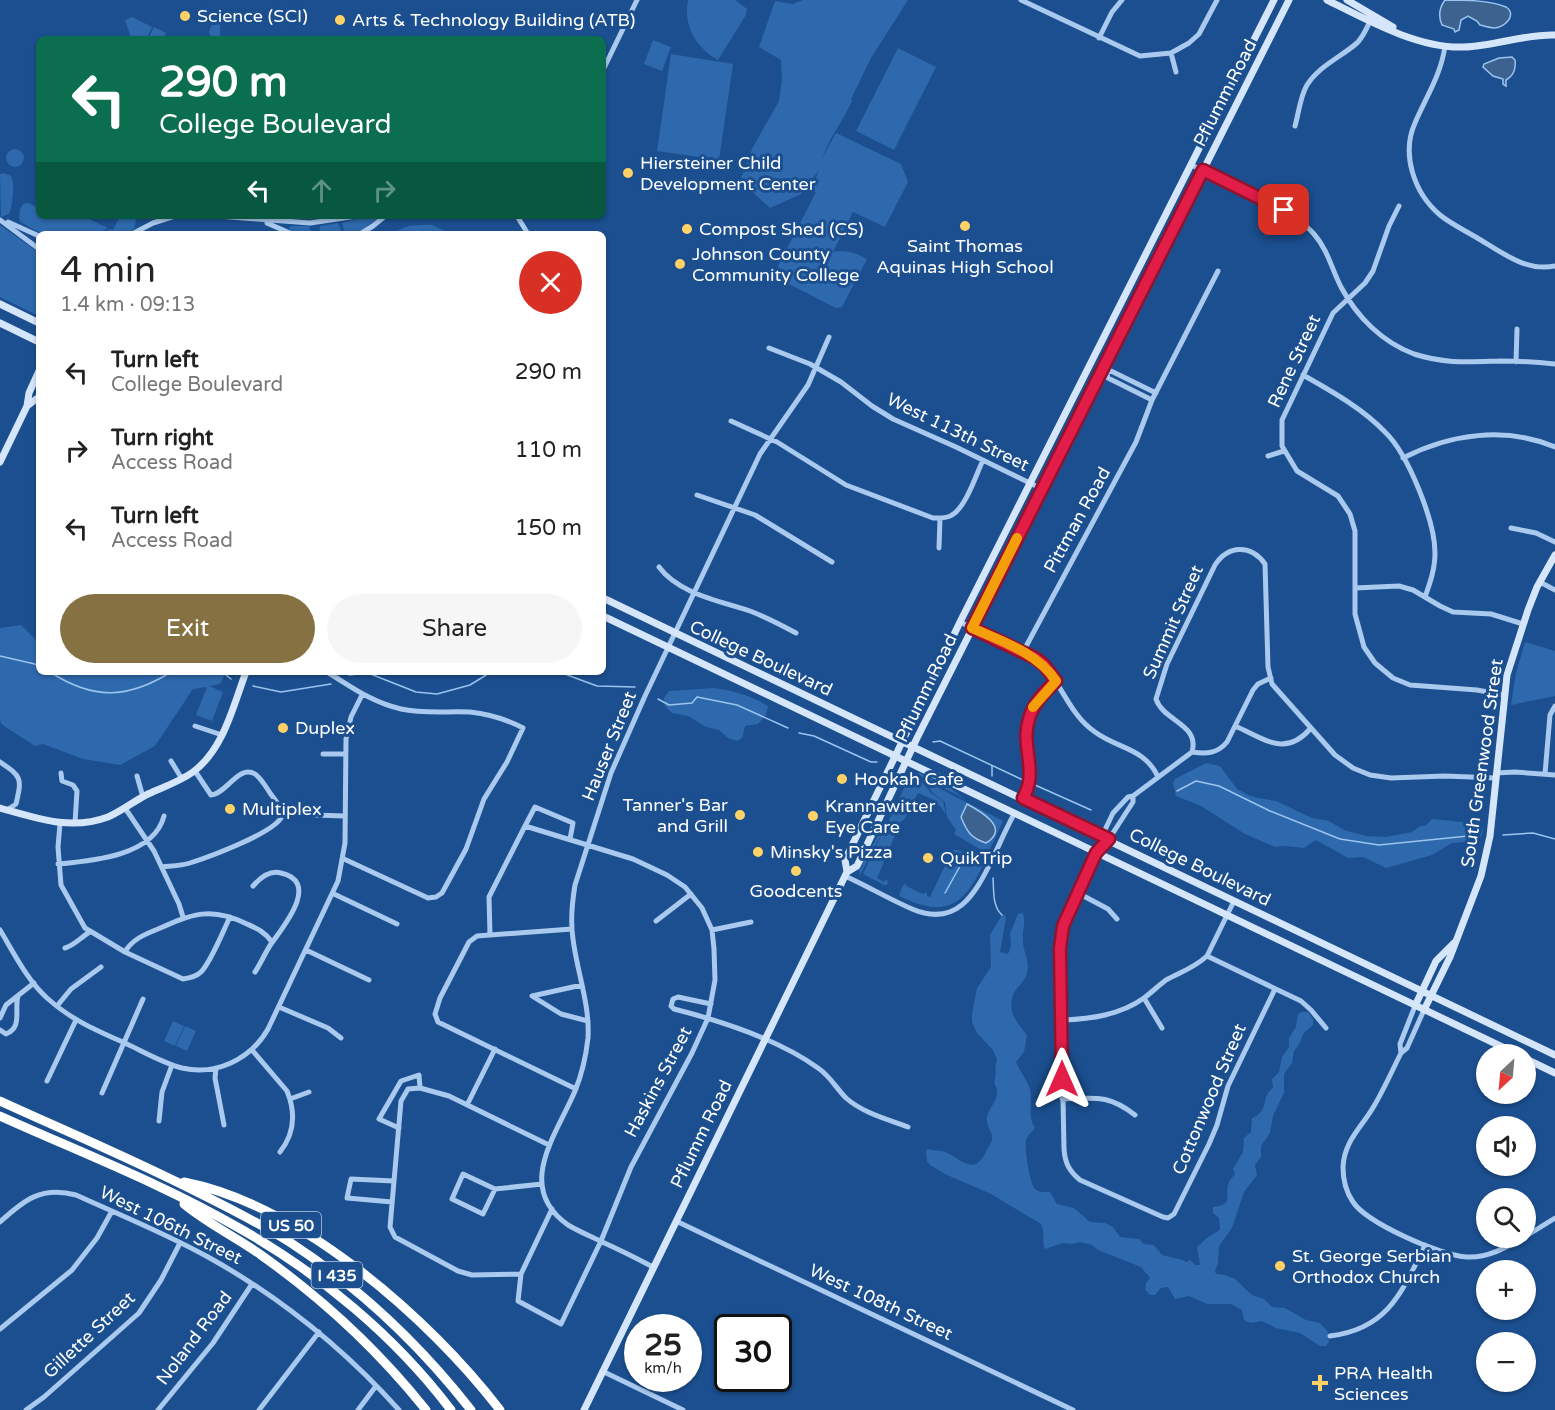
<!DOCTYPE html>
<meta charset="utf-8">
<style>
:root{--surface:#fff;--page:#f6f6f6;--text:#222;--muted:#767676;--accent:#857141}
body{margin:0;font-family:"Varela Round",sans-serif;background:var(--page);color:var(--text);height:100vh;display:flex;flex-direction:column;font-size:22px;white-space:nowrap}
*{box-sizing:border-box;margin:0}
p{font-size:20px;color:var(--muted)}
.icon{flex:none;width:33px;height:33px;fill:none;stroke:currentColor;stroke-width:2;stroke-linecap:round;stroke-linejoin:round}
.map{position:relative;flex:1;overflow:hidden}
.details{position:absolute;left:36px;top:231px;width:570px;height:444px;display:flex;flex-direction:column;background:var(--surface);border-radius:9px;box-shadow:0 2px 4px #0004}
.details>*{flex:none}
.guide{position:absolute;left:36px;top:36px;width:570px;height:183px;border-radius:9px;box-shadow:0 2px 4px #0004;background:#0b6e4f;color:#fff;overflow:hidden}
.needle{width:39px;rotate:206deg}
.buttons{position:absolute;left:1476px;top:1044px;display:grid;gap:12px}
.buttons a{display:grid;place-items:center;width:60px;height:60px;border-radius:50%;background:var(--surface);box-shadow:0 2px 4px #0004;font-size:30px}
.speed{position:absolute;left:624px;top:1314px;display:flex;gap:12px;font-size:30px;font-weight:700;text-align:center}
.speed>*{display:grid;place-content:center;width:78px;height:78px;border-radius:50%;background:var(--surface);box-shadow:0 2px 4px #0004;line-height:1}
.speed small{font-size:15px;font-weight:400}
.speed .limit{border:3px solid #111;border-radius:9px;background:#fff;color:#111}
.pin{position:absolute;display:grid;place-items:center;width:51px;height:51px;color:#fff;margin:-26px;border-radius:12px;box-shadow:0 3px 9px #0006}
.me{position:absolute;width:66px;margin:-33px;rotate:0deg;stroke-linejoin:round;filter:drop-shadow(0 0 4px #0008)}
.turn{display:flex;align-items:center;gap:21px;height:126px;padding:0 24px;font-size:27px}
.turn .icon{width:78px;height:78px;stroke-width:2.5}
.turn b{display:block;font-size:42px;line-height:51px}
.lanes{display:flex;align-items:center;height:57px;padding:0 24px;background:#0003;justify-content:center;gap:30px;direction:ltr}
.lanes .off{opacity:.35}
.round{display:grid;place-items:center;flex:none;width:63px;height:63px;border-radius:32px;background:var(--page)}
.headline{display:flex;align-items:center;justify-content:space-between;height:102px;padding:0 24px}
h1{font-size:36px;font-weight:600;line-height:45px}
.button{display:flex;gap:12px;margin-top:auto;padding:12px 24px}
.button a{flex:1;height:69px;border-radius:36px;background:var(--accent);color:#fff;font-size:24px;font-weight:600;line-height:69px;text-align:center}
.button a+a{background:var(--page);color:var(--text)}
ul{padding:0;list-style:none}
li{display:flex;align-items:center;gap:18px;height:78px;padding:0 24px}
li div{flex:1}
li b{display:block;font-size:22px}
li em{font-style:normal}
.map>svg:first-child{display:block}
.green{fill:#2e69ad}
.water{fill:#3c6290;stroke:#9cc4f0;stroke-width:1.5}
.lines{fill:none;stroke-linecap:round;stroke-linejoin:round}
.stream{stroke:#9cc4f0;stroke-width:1.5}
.street{stroke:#a9c9ee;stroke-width:5}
.secondary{stroke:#d6e6fa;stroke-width:7}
.highway{stroke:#fff;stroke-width:9}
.route-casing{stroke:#92132f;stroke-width:15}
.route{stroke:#e11d48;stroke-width:10}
.slow{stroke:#f59e0b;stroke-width:10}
.poi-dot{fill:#ffd166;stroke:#1b4f8f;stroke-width:2}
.labels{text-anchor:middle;stroke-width:6;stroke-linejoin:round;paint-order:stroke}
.shield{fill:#1b4f8f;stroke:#bbcadd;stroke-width:1.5}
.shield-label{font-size:16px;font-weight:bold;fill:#fff}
.poi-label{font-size:18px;fill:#fff;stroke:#1b4f8f;text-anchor:start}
.street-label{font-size:18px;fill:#fff;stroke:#1b4f8f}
</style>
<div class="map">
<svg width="1555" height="1410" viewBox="0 0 1555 1410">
<rect width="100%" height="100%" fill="#1b4f8f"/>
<path class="green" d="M688 0H735L747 9 746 15 718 60C696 47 683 26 688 0Z
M803 0H908L871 58 851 99 852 101C843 121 830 137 822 158L836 133 901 164 908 182 885 227 853 212 833 252C845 249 856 253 867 259L842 307 836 308 773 276 816 192 811 190 819 170 801 194 770 208 740 181 753 147 779 101 782 80 781 60 759 47 775 1 793 4Z
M132 17 152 27 146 39 131 38 125 20Z
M220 22V39C215 40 210 37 209 32L212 24Z
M154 27 166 33 163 39H148Z
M653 40 671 47 662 71 644 64Z
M898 48 936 67 894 150 856 131Z
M671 54 733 64 719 160 657 151Z
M6 158a9 9 0 1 1 18 0a9 9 0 1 1-18 0Z
M4 173C8 175 11 175 12 179 15 185 12 209 9 214L1 217 0 174Z
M28 203 39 208V216H83L108 228 99 234H42L22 223 19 219 20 209 23 204Z
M120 216H133L136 221 134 229 126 234H102L110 229 113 230Z
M369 216H381L356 234H345L342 223Z
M338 223 343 234H319L320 226Z
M0 225 39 253V316L0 297Z
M421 225H432L451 234H400L398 230 409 226Z
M292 226H309L311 232 309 234H298L290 230 289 227Z
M21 625 39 643V672H226L220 684 209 686 223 692 212 721 196 715 207 687 193 689 155 746 120 765 83 759 43 744 35 746 1 724 0 718V628Z
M1525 642 1555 651V696L1511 705 1516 673Z
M714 688C734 691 750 695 768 706L766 715 758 724 745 726 742 738 737 741 728 738 719 730 706 727 688 716 672 713 665 706 664 698 669 691Z
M1206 763 1220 766 1237 789 1248 795 1258 798 1276 801 1312 818 1329 821 1344 830 1366 836 1385 837 1412 832 1420 826H1425L1432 819 1481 824 1483 831 1480 840 1477 841 1452 843 1432 855 1386 868 1363 857 1348 858 1316 840 1304 848 1285 846 1275 847 1245 834 1201 806 1176 796 1173 783 1175 779Z
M914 773H920L941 784 942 786 950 788 965 799 1004 819Z
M914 775 918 777 931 793 943 801 946 814 939 805H933L934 800 918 793 904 820 901 821 877 878 884 882 885 880 888 881 887 885H884L863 874 885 827 860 875 859 870 863 866 862 864 884 825 886 822H888L910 776Z
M921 779 1003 821 989 851 985 852 954 834 956 830 947 817 945 802 933 793Z
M954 850C964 849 977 860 982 867 962 909 942 917 899 896L902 887 906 883V886L923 894 927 892V896L930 897 951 853Z
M1023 913C1026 923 1022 931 1023 941 1023 953 1030 959 1027 973 1025 981 1018 986 1014 993 1006 1010 1017 1023 1027 1035L1024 1052 1016 1062C1020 1071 1027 1080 1030 1089 1033 1103 1027 1116 1035 1128 1032 1132 1027 1136 1026 1140 1024 1147 1030 1186 1036 1190 1040 1193 1046 1192 1050 1192L1057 1204 1074 1208 1090 1222 1105 1223 1113 1227 1120 1237 1139 1239 1144 1244 1154 1245 1162 1255 1183 1260 1186 1262 1190 1260 1195 1265H1200L1197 1247 1208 1237 1220 1230 1219 1218 1213 1213V1207C1236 1204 1223 1196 1229 1182 1230 1179 1233 1177 1235 1174L1233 1169 1243 1152 1244 1138 1251 1132 1252 1118C1270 1111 1260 1097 1273 1088L1272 1079 1279 1072 1282 1057 1289 1047V1038L1296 1027 1298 1014 1302 1012H1308L1313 1019V1025L1303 1034 1300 1043 1294 1051 1292 1063 1284 1074V1093L1273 1116 1270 1133 1261 1146V1157L1255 1165 1257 1175 1244 1192 1232 1228 1219 1246 1218 1263 1215 1271 1216 1274 1225 1275 1235 1279 1252 1295 1264 1299 1272 1307 1285 1308 1306 1320 1320 1323 1328 1332 1329 1342 1326 1346H1320L1300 1333 1276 1328 1262 1321 1250 1323 1244 1320 1242 1310 1231 1304H1207L1189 1296 1175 1299 1168 1287 1161 1288 1155 1295H1150L1145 1290 1146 1283 1150 1278 1141 1267 1098 1250 1092 1245 1080 1242 1071 1244 1063 1243 1045 1249C1041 1241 1046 1234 1041 1224L991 1194 945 1174 930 1165 927 1161 926 1151 928 1149C933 1151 938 1150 942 1151 956 1154 971 1176 983 1157 986 1151 990 1146 992 1140 994 1132 985 1126 987 1117 990 1104 1003 1097 994 1083 997 1074 994 1068 997 1060L993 1050 977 1033 972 1022V1014L977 988 991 967 990 935 1002 915H1005L1006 918 1000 952 1008 954 1011 946 1010 934 1018 914Z
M173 1021 184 1026 175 1046 164 1041Z
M185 1026 196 1031 187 1051 176 1046Z"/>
<path class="water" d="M1445 0C1464 0 1489 0 1506 7 1518 15 1504 28 1494 28 1490 28 1484 26 1480 25L1477 21 1468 16 1461 20 1459 30 1455 32 1454 29 1442 25C1438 16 1439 8 1445 0Z
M1512 57 1515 60C1516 69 1514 75 1506 80V86L1503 84V79L1493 76 1483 67 1484 64 1499 58Z
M967 804C980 811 1011 828 986 843 971 838 967 832 961 817Z"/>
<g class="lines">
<path class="stream" d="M0 656 39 665
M50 672C93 700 128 699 171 672
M222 672 231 679
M541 672 562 673 597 686 635 687
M349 675 368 673 416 692 437 694 470 685 491 672
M253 686 281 692 331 684
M658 699 669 705 692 703 697 697 737 705 788 728
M799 733 814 736 871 762H877
M933 742 940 741 1023 780
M992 766V776
M1035 785 1091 810
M1177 791 1196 781 1219 786 1270 811 1340 839 1379 845 1478 835
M1503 835 1533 833 1555 839
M993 878C994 890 992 906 1002 915
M945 893 964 859"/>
<path class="street" d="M1021 0 1140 56 1171 53 1189 43 1199 34 1217 0
M1099 38 1112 12 1122 0
M1445 46C1441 75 1426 97 1415 123 1401 154 1414 193 1440 215 1451 224 1466 231 1479 239 1503 253 1526 272 1555 266
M1171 53 1176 72
M603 70 637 0
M1295 126C1299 112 1300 97 1307 85 1319 66 1341 57 1357 43 1364 36 1367 27 1371 19
M1191 165C1228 182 1288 205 1314 234 1328 250 1332 270 1341 287 1357 317 1382 342 1414 354 1445 364 1468 362 1500 361 1518 361 1537 362 1555 364
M1399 206 1389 226 1373 271 1365 283 1333 313 1282 420V446L1297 471 1338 496 1350 514 1355 531V614L1364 647 1375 663 1393 678 1410 685 1477 690 1504 695
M218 216 310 223 357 216
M517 216 528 234
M0 220 39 249
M8 222 39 236
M267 223 292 234
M132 234 153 223 175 216
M360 234 373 226 385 216
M769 348 810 364 841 382 872 406 893 419 956 447 1042 489
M1516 362 1517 329
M1107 373 1111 371 1156 393
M1107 373 1108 378 1152 400
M1303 375C1331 391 1362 408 1385 432 1408 454 1435 521 1435 553 1435 569 1430 583 1425 597
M731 421 777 442 846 485 933 518C940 518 946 519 952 515 966 507 976 475 983 460
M1268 456 1284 451
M1403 458C1450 434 1505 426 1555 447
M697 495 755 515 832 562
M1511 528 1536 533 1555 542
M939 548 940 518
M659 567C679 594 720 601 750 611 766 617 781 625 796 633
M1540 582 1555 590
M1355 588 1399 586 1413 590 1440 606 1453 612 1491 614 1523 624
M960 622 1035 658 1044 665C1062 686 1071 716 1095 732 1118 749 1145 748 1158 777
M1023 652 1136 442 1152 400 1218 271
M327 672C352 687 371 702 401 709 424 714 446 711 470 712 488 714 506 719 523 728L507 762 484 799 466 849 442 893 436 897 428 898 344 859
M195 726 222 735
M1235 726C1265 739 1285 758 1311 728
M1192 752 1133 796 1128 797 1113 813 1102 836 1096 853 1066 916 1063 926 1060 948 1064 1149C1065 1163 1069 1171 1080 1180L1163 1217 1168 1218 1174 1214 1209 1144 1217 1125 1228 1086 1275 989
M1192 752C1200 724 1163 721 1156 699L1167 664 1215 565C1228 545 1251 544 1265 564L1268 667 1272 684 1335 755 1353 768 1370 775 1391 778 1445 776 1496 778
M1192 752C1206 754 1217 754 1227 742L1253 690 1258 684 1271 678
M323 754H346
M171 761 182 779
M0 762C22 777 22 778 16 804L7 810
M61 773 62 781 73 785 77 791 75 823
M1496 773 1515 772 1555 775
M1545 774 1550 715 1555 706
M137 776 143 797
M1023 798C1035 777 1028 764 1026 743 1025 716 1038 699 1056 681
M125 808 154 851 179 904 183 917
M313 815 345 816
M60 824 58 847 61 885 85 928 125 952 183 979C190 978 196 977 201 972 211 962 223 931 230 917
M525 826 535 807 573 823 570 839
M1099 850 1109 839 1133 802V796
M58 864C92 861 154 856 164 816
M162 867C171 866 181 866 190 863 209 857 271 834 281 818 282 807 276 801 270 793 266 787 261 778 255 774 239 764 226 794 211 795L195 771
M845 876C867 886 889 899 912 909 957 928 975 894 992 860 999 845 1006 829 1014 814
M253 886C260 878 270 870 281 873 321 882 283 927 271 944 265 953 261 963 255 972
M1078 893 1108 909 1117 919
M334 894 397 924
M656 921 691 894
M572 929 477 936 469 942 440 998 435 1014 438 1022 576 1089
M0 930C14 953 27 980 47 998 71 1020 98 1031 127 1044 144 1052 163 1063 182 1068 216 1076 251 1059 268 1029L338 881 345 843 346 739 351 717 362 695
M712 930 751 922
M490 935 489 897 525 826 633 859 667 875 685 887 702 908 712 930 714 949 715 980 708 1018 692 1053 631 1167 601 1241 561 1324 518 1301 521 1274 552 1209
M65 948C75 945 81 937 90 932
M306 950 369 980
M125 952C132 939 146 934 158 929 192 914 211 906 247 924 258 929 265 932 272 942
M1207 956 1234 901
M582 985 532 996 561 1014 588 1021
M1144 998 1162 1028
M711 1004 678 997 673 999 671 1006 674 1009C721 1021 778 1039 818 1068 830 1076 836 1088 846 1098 863 1113 887 1119 908 1127
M57 1006 71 989 101 967
M279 1007 328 1028 341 1038
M1424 1010 1407 1048 1401 1053C1392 1071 1384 1089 1374 1106 1362 1127 1344 1141 1343 1167 1343 1179 1346 1192 1353 1202 1367 1223 1441 1256 1467 1257 1488 1258 1505 1248 1522 1238
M0 1018 6 1005 34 983
M1063 1020C1091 1019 1120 1015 1144 998 1152 992 1158 986 1166 980 1181 972 1194 968 1207 956L1301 1001 1311 1010 1326 1028
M0 1030 6 1034C23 1027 14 1010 18 996
M252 1050 287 1091C296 1113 295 1133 280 1152
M1401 1053 1400 1044 1415 1006
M216 1068 215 1078 224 1125
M47 1081 76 1020
M102 1093 143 999
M290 1099 309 1092
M1062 1099C1095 1098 1108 1094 1135 1115
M467 1105 495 1049
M159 1121 162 1092 172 1065
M399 1128 379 1119 401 1081 419 1075 420 1088
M495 1189 483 1214 452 1199 463 1174 495 1189 542 1184
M392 1202 347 1198 351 1179 394 1181
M676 1221 1073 1410
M0 1222C24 1200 41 1186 76 1195 120 1215 165 1233 208 1257 280 1297 344 1349 399 1410
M1526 1236 1555 1218
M653 1267C636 1258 618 1249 600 1241 590 1236 578 1231 568 1225 514 1187 557 1134 575 1091 582 1074 586 1056 588 1038 590 1004 577 972 573 939 570 920 572 903 575 885L611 773 645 696 760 454 808 385 829 337
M521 1274 472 1275 458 1271 395 1237 390 1227 401 1101 408 1089 420 1088 449 1096 549 1145
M0 1329 72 1270 97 1238 112 1211
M1330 1336C1388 1329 1402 1292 1425 1245
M602 1371 683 1410
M26 1410 44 1397 139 1313 161 1280 180 1243
M158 1410 213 1343 252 1284
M259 1410 319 1332
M358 1410 376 1386"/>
<path class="secondary" d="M1327 0C1367 20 1419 49 1464 47 1495 46 1524 34 1555 35
M1347 0 1393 27
M0 304 39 323
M0 323 39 342
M27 406 39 397
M0 462 27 406 29 393 39 371
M603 598 1555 1055
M603 616 1517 1054
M0 808C36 818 70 831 108 817 122 811 134 801 148 794 163 787 179 782 193 772 224 749 233 706 246 672
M847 872 845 860 960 622 1274 0
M1415 1006 1436 961 1454 943
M1424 1010 1450 957 1481 876 1490 836 1507 675 1528 610 1537 587 1555 555
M1526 1059 1555 1073
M584 1410 845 876 847 872 857 866 917 738 1289 0"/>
<path class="highway" d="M0 1101C68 1132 137 1161 203 1195 233 1210 263 1225 291 1243 360 1288 420 1345 471 1410
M0 1116C80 1152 163 1184 239 1228 319 1273 395 1336 451 1410
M184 1182C301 1205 429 1318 500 1410
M184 1204C208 1224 236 1237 261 1255 323 1299 378 1350 426 1410"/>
</g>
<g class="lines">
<g class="route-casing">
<path id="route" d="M1062 1079 1060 948 1063 926 1096 853 1109 839 1023 798C1039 772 1020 746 1029 719 1033 703 1045 692 1056 681L1044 665 1035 658 972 628 1203 170 1284 210"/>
</g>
<use href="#route" class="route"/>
<path class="slow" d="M1017 538 972 628C1001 641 1038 653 1056 681L1033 707"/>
</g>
<g class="poi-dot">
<circle cx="185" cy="16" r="6"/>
<circle cx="340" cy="20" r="6"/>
<circle cx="628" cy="173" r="6"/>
<circle cx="965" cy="226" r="6"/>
<circle cx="687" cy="229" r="6"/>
<circle cx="680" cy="264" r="6"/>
<circle cx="283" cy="728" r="6"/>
<circle cx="842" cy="779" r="6"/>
<circle cx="230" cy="809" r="6"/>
<circle cx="740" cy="815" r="6"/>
<circle cx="813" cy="816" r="6"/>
<circle cx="758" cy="852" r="6"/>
<circle cx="928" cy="858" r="6"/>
<circle cx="796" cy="871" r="6"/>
<circle cx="1280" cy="1266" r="6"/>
<path d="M1317 1374h6v6h6v6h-6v6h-6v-6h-6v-6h6z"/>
</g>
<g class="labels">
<g class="shield">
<rect x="261" y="1212" width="60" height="26" rx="4.5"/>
<rect x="311.5" y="1262" width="51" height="26" rx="4.5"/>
</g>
<g class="shield-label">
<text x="291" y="1231">US 50</text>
<text x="337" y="1281">I 435</text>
</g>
<g class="poi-label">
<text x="197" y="22">Science (SCI)</text>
<text x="352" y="26">Arts &amp; Technology Building (ATB)</text>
<text x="640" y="169">Hiersteiner Child<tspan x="640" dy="21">Development Center</tspan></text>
<text x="699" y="235">Compost Shed (CS)</text>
<text x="965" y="252" text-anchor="middle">Saint Thomas<tspan x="965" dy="21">Aquinas High School</tspan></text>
<text x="692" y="260">Johnson County<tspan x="692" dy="21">Community College</tspan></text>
<text x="295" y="734">Duplex</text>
<text x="854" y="785">Hookah Cafe</text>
<text x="728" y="811" text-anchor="end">Tanner's Bar<tspan x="728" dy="21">and Grill</tspan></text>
<text x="825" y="812">Krannawitter<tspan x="825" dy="21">Eye Care</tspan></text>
<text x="242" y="815">Multiplex</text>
<text x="770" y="858">Minsky's Pizza</text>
<text x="940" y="864">QuikTrip</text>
<text x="796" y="897" text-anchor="middle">Goodcents</text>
<text x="1292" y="1262">St. George Serbian<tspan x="1292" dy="21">Orthodox Church</tspan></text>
<text x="1334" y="1379">PRA Health<tspan x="1334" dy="21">Sciences</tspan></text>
</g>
<g class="street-label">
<text transform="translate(1225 93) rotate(-63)" y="6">Pflumm Road</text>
<text transform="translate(1294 361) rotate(-65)" y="6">Rene Street</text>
<text transform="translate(958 432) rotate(26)" y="6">West 113th Street</text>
<text transform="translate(1077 520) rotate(-61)" y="6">Pittman Road</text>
<text transform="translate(1173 622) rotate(-66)" y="6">Summit Street</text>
<text transform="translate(761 658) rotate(25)" y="6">College Boulevard</text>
<text transform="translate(926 688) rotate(-64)" y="6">Pflumm Road</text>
<text transform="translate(609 746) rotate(-68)" y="6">Hauser Street</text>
<text transform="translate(1482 763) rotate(-82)" y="6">South Greenwood Street</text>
<text transform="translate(1200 867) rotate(26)" y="6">College Boulevard</text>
<text transform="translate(658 1082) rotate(-62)" y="6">Haskins Street</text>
<text transform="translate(1209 1099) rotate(-67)" y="6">Cottonwood Street</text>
<text transform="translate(701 1134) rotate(-64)" y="6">Pflumm Road</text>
<text transform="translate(171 1225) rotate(26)" y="6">West 106th Street</text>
<text transform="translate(881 1302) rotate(25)" y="6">West 108th Street</text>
<text transform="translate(89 1335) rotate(-43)" y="6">Gillette Street</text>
<text transform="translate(194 1338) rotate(-53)" y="6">Noland Road</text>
</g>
</g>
</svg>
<div class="buttons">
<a><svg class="needle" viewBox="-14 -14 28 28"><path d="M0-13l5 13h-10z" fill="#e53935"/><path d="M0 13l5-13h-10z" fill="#767676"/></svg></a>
<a><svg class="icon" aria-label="sound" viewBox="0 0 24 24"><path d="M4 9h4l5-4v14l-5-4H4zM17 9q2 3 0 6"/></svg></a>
<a><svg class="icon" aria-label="search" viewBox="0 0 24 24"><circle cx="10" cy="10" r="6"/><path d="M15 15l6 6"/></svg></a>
<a>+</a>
<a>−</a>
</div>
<div class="speed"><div>25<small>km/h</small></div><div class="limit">30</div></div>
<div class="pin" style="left:1284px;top:210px;background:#d93025"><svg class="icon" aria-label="arrive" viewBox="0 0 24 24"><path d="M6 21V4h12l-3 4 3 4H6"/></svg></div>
<svg class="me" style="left:1062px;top:1079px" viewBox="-20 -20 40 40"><path d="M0-17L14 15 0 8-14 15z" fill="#e11d48" stroke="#fff" stroke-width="4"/></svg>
<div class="guide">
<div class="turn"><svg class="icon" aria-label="left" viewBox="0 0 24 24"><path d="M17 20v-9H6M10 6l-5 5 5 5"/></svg><div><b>290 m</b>College Boulevard</div></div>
<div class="lanes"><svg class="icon" aria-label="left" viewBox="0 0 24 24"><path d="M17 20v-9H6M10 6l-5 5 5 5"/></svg><svg class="icon off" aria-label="ahead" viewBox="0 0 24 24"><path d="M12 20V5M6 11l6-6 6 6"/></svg><svg class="icon off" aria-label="right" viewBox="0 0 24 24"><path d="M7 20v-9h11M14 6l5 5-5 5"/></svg></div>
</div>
<section class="details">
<div class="headline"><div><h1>4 min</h1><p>1.4 km · 09:13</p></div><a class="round" style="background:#d93025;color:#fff"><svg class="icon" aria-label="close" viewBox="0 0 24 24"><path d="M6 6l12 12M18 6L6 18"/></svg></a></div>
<ul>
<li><svg class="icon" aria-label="left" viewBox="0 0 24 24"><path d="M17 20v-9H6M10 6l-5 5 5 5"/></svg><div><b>Turn left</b><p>College Boulevard</p></div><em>290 m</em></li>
<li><svg class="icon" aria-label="right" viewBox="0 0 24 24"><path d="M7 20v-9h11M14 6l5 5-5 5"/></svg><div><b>Turn right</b><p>Access Road</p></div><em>110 m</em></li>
<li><svg class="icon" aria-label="left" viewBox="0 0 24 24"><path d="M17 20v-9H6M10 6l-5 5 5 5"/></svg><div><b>Turn left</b><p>Access Road</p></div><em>150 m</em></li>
</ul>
<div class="button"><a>Exit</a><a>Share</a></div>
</section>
</div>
